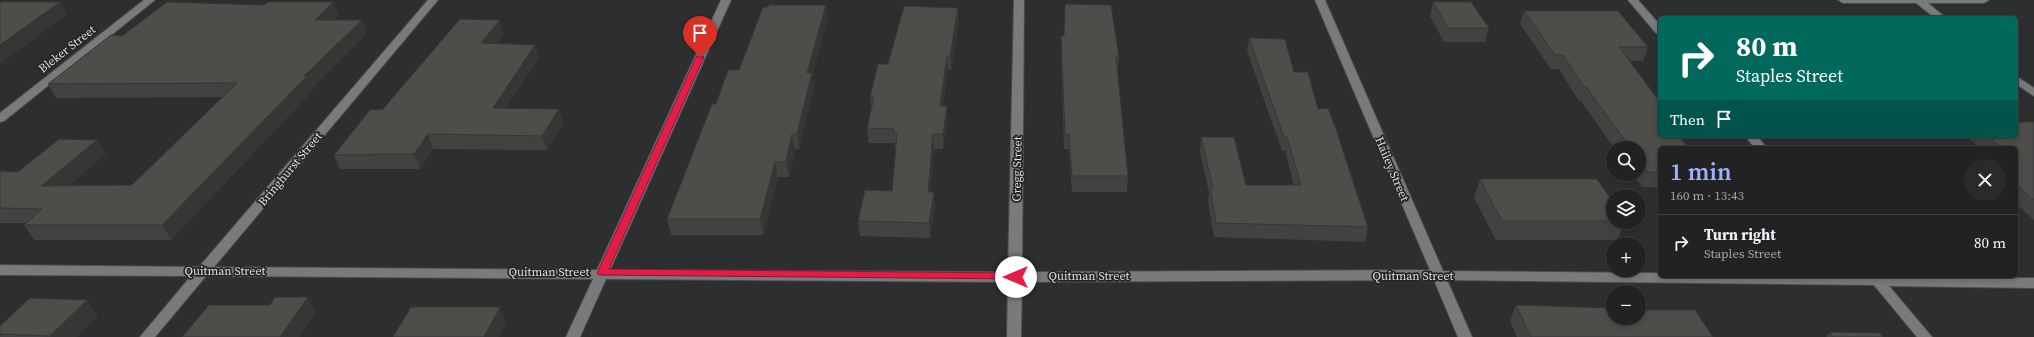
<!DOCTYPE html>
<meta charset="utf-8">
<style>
:root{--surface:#222224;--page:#2a2a2c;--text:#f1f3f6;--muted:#a2a4a6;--line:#3f3f41;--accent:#a1b2fd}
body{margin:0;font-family:"Source Serif 4",serif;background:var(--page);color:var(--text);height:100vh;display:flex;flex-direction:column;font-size:15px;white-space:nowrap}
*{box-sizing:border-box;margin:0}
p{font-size:13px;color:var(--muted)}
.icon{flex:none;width:22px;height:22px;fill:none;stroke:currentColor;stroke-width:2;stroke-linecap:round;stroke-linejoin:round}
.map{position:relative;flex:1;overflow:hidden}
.sheet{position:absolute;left:1658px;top:146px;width:360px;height:132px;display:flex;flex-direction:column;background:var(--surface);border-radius:6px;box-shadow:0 2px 6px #0003,0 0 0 1px var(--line)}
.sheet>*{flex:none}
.banner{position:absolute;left:1658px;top:16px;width:360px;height:122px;border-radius:6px;box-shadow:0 2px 6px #0003,0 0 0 1px var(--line);background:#00695c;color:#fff;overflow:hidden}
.fabs{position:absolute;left:1606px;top:141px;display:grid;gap:8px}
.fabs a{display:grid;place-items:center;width:40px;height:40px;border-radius:50%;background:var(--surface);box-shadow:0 2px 6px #0003,0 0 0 1px var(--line);font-size:20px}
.pin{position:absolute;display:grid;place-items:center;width:34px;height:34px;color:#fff;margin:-41px -17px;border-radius:50% 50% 50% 0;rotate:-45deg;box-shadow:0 0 4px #0007}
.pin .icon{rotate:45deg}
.me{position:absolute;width:44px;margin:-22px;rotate:270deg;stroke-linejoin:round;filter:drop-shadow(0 0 3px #0008)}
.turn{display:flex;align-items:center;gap:14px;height:84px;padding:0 12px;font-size:18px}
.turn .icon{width:52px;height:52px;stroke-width:2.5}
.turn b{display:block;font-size:28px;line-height:34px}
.then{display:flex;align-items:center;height:38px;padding:0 12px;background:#0003;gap:8px;font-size:15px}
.round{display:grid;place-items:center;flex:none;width:42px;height:42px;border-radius:21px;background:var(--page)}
.overview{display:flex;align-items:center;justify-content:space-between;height:68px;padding:0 12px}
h1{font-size:24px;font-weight:600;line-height:30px;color:var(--accent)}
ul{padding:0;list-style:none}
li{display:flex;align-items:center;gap:12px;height:56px;padding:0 12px;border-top:1px solid var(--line)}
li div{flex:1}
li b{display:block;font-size:15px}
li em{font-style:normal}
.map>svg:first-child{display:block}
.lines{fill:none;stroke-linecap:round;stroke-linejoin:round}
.minor-casing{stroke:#494b4c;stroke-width:2}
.minor{fill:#787a7c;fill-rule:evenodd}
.wall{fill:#434240}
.shaded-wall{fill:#373634}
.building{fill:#4e4d4a;stroke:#373634}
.route{fill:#e11d48;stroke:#92132f}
.labels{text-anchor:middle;stroke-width:3.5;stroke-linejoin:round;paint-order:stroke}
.street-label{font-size:12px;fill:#dedfe0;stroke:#232527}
</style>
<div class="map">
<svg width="2034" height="337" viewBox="0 0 2034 337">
<rect width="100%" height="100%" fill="#2d2e30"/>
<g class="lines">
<g class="minor-casing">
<path id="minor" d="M144 0H155L4 121 0 122V113Z
M428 0H438L214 267 597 270 721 0H731L610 270 1008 272 1014 0H1024L1022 272 1430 270 1315 0H1325L1443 271 1660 273V276L2034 278V288L1889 286 1932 337H1917L1874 285 1447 280 1472 337H1458L1434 280 1022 282 1021 337H1007L1008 282 606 279 580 337H566L593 279 206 276 155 337H140L191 276 0 275V265L199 267Z
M1628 0H1638L1660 25V34L1656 33Z
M1838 0H1989L1984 3H1928L1946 18H1935L1916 3H1843Z
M2016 76 2034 88V96L2016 84Z
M1745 136H1757L1767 148H1755Z"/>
</g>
<use href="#minor" class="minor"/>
</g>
<path class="wall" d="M1433 2 1489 28 1485 42H1444L1430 16Z
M826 5 828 18 812 76 814 87 799 149H795L789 177H778L763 235H671L667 219 716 104 739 70Z
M1524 11 1648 47 1643 61H1629L1660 148V187H1642L1632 174H1639V148H1614L1581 101H1579L1559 69H1551L1520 24Z
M338 15 334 20 367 33 312 88 313 90 171 240H34L24 225 26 223H0V171L18 172 97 140 106 154 68 186 132 185 223 97 56 98 48 84 122 36Z
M959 21 951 70H948L943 106 947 121 943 149H934L930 192 935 208 930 238 860 236 858 221 892 191 896 148H895L894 143H869L867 128 872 110 870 97 888 64Z
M504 34 496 43 535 45 539 58 506 108 564 123 547 150 433 149 420 169H340L334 155 383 109Z
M1061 36H1064L1119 56 1117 70 1128 176 1127 192H1072L1069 149H1064L1061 50Z
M1249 38 1294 72 1318 109 1368 227 1365 242 1214 237 1208 202 1209 193 1200 151 1201 137 1246 185H1294L1285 151H1282L1247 51Z
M2034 122V220L2016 204V148H1980L1966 136H2016Z
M1480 179 1613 202V222H1625L1617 240H1496L1474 198Z
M1516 305 1713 337H1517L1510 321Z
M98 316 77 337H0V326Z
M1830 332 1883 337H1826Z"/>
<path class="shaded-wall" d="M60 2 67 15 0 64V45Z
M333 2 338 15 320 33 315 20Z
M826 5 828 18 812 76 814 87 799 149 797 134 807 73Z
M958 8 959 21 951 70 950 56Z
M362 20 367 33 312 88 313 90 171 240 162 225 304 76Z
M500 20 504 34 486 57 481 43Z
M535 45 539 58 497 122 493 108Z
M947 56 948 70 940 121V106Z
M947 106V121L943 149V134Z
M559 109 564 123 547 150 542 136Z
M428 134 433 149 420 169 414 154Z
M792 134 795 149 789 177 786 162Z
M933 134 934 149 929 207 928 192Z
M97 140 106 154 50 201 41 186Z
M775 162 778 177 763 235 760 219Z
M934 192 935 208 930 238 929 223Z
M308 297 316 313 300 337H280Z
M87 300 98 316 77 337H51L50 336Z
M500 307 506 323 499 337H484Z"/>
<path class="building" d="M0 2H60L0 45Z
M167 2 264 5 268 2H333L315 20H362L304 76H307L162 225H24L42 209 0 208V171L18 172 59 139 97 140 41 186 132 185 237 83 48 84 111 35 122 36Z
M1433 2H1471L1489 28H1448Z
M1065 4 1111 5 1119 56H1116L1128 176H1072L1069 134H1065L1061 36H1064Z
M769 5H826L807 73H812L797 134H792L786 162H775L760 219H667L712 104H716L728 70H739L763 7H768Z
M904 6 958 8 950 56H947L940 106H947L943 134H933L928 192H934L929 223 858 221 865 190 892 191 897 133H893L894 129 867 128 874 97H870L878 64H888Z
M1524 11H1618L1648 47H1619L1660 102V136H1679L1689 148H1660V172H1648L1639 160V148H1631L1586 87H1584L1563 55H1555Z
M460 19 500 20 481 43 535 45 493 108 559 109 542 136 428 134 414 154 334 155 370 110 383 109Z
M1249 38 1285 39 1294 72H1308L1318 109 1328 108 1336 129 1368 227 1216 223 1210 188H1213L1201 137H1234L1246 185H1301L1287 137H1284Z
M2016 122H2034V200L2016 184V148H2002L1988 136H2016Z
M1480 179H1597L1613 202V221H1502Z
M275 297H308L280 337H182L209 305H270Z
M30 298 87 300 50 336 0 334V326Z
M1516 305 1613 308V318H1639V310H1695L1713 337H1531Z
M411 307H500L484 337H393Z
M1830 332 1879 333 1883 337H1833Z"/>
<path class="route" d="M700 55 704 57 609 269 1016 273 1019 274 1021 277 1019 279 599 275 597 273 696 57Z"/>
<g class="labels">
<g class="street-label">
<text transform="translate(67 49) rotate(-38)" y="4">Bleker Street</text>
<text transform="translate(290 169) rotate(-50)" y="4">Bringhurst Street</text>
<text transform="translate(1017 169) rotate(-89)" y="4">Gregg Street</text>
<text transform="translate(1392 169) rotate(67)" y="4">Hailey Street</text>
<text x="225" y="275">Quitman Street</text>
<text x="549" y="276">Quitman Street</text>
<text x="1089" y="280">Quitman Street</text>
<text x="1413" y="280">Quitman Street</text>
</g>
</g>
</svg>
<div class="fabs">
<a><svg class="icon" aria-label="search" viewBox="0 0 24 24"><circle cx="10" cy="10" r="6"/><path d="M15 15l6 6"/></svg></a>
<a><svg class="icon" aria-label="layers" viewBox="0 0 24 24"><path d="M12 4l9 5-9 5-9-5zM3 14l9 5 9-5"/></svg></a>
<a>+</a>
<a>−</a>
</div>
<div class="pin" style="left:700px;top:57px;background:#d93025"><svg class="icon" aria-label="arrive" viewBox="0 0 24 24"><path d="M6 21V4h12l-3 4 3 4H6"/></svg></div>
<svg class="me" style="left:1016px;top:277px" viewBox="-20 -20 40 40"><circle r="19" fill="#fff"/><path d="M0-13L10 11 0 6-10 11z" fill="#e11d48"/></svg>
<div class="banner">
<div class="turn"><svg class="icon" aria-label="right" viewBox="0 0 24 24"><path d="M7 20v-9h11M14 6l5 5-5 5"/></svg><div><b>80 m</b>Staples Street</div></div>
<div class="then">Then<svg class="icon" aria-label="arrive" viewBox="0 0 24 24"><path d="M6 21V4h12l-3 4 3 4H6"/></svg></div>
</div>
<section class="sheet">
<div class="overview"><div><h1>1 min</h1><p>160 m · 13:43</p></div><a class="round"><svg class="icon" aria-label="close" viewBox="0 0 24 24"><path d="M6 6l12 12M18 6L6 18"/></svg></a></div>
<ul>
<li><svg class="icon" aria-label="right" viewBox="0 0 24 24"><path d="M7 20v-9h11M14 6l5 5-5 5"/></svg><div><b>Turn right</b><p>Staples Street</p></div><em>80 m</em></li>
</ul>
</section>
</div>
